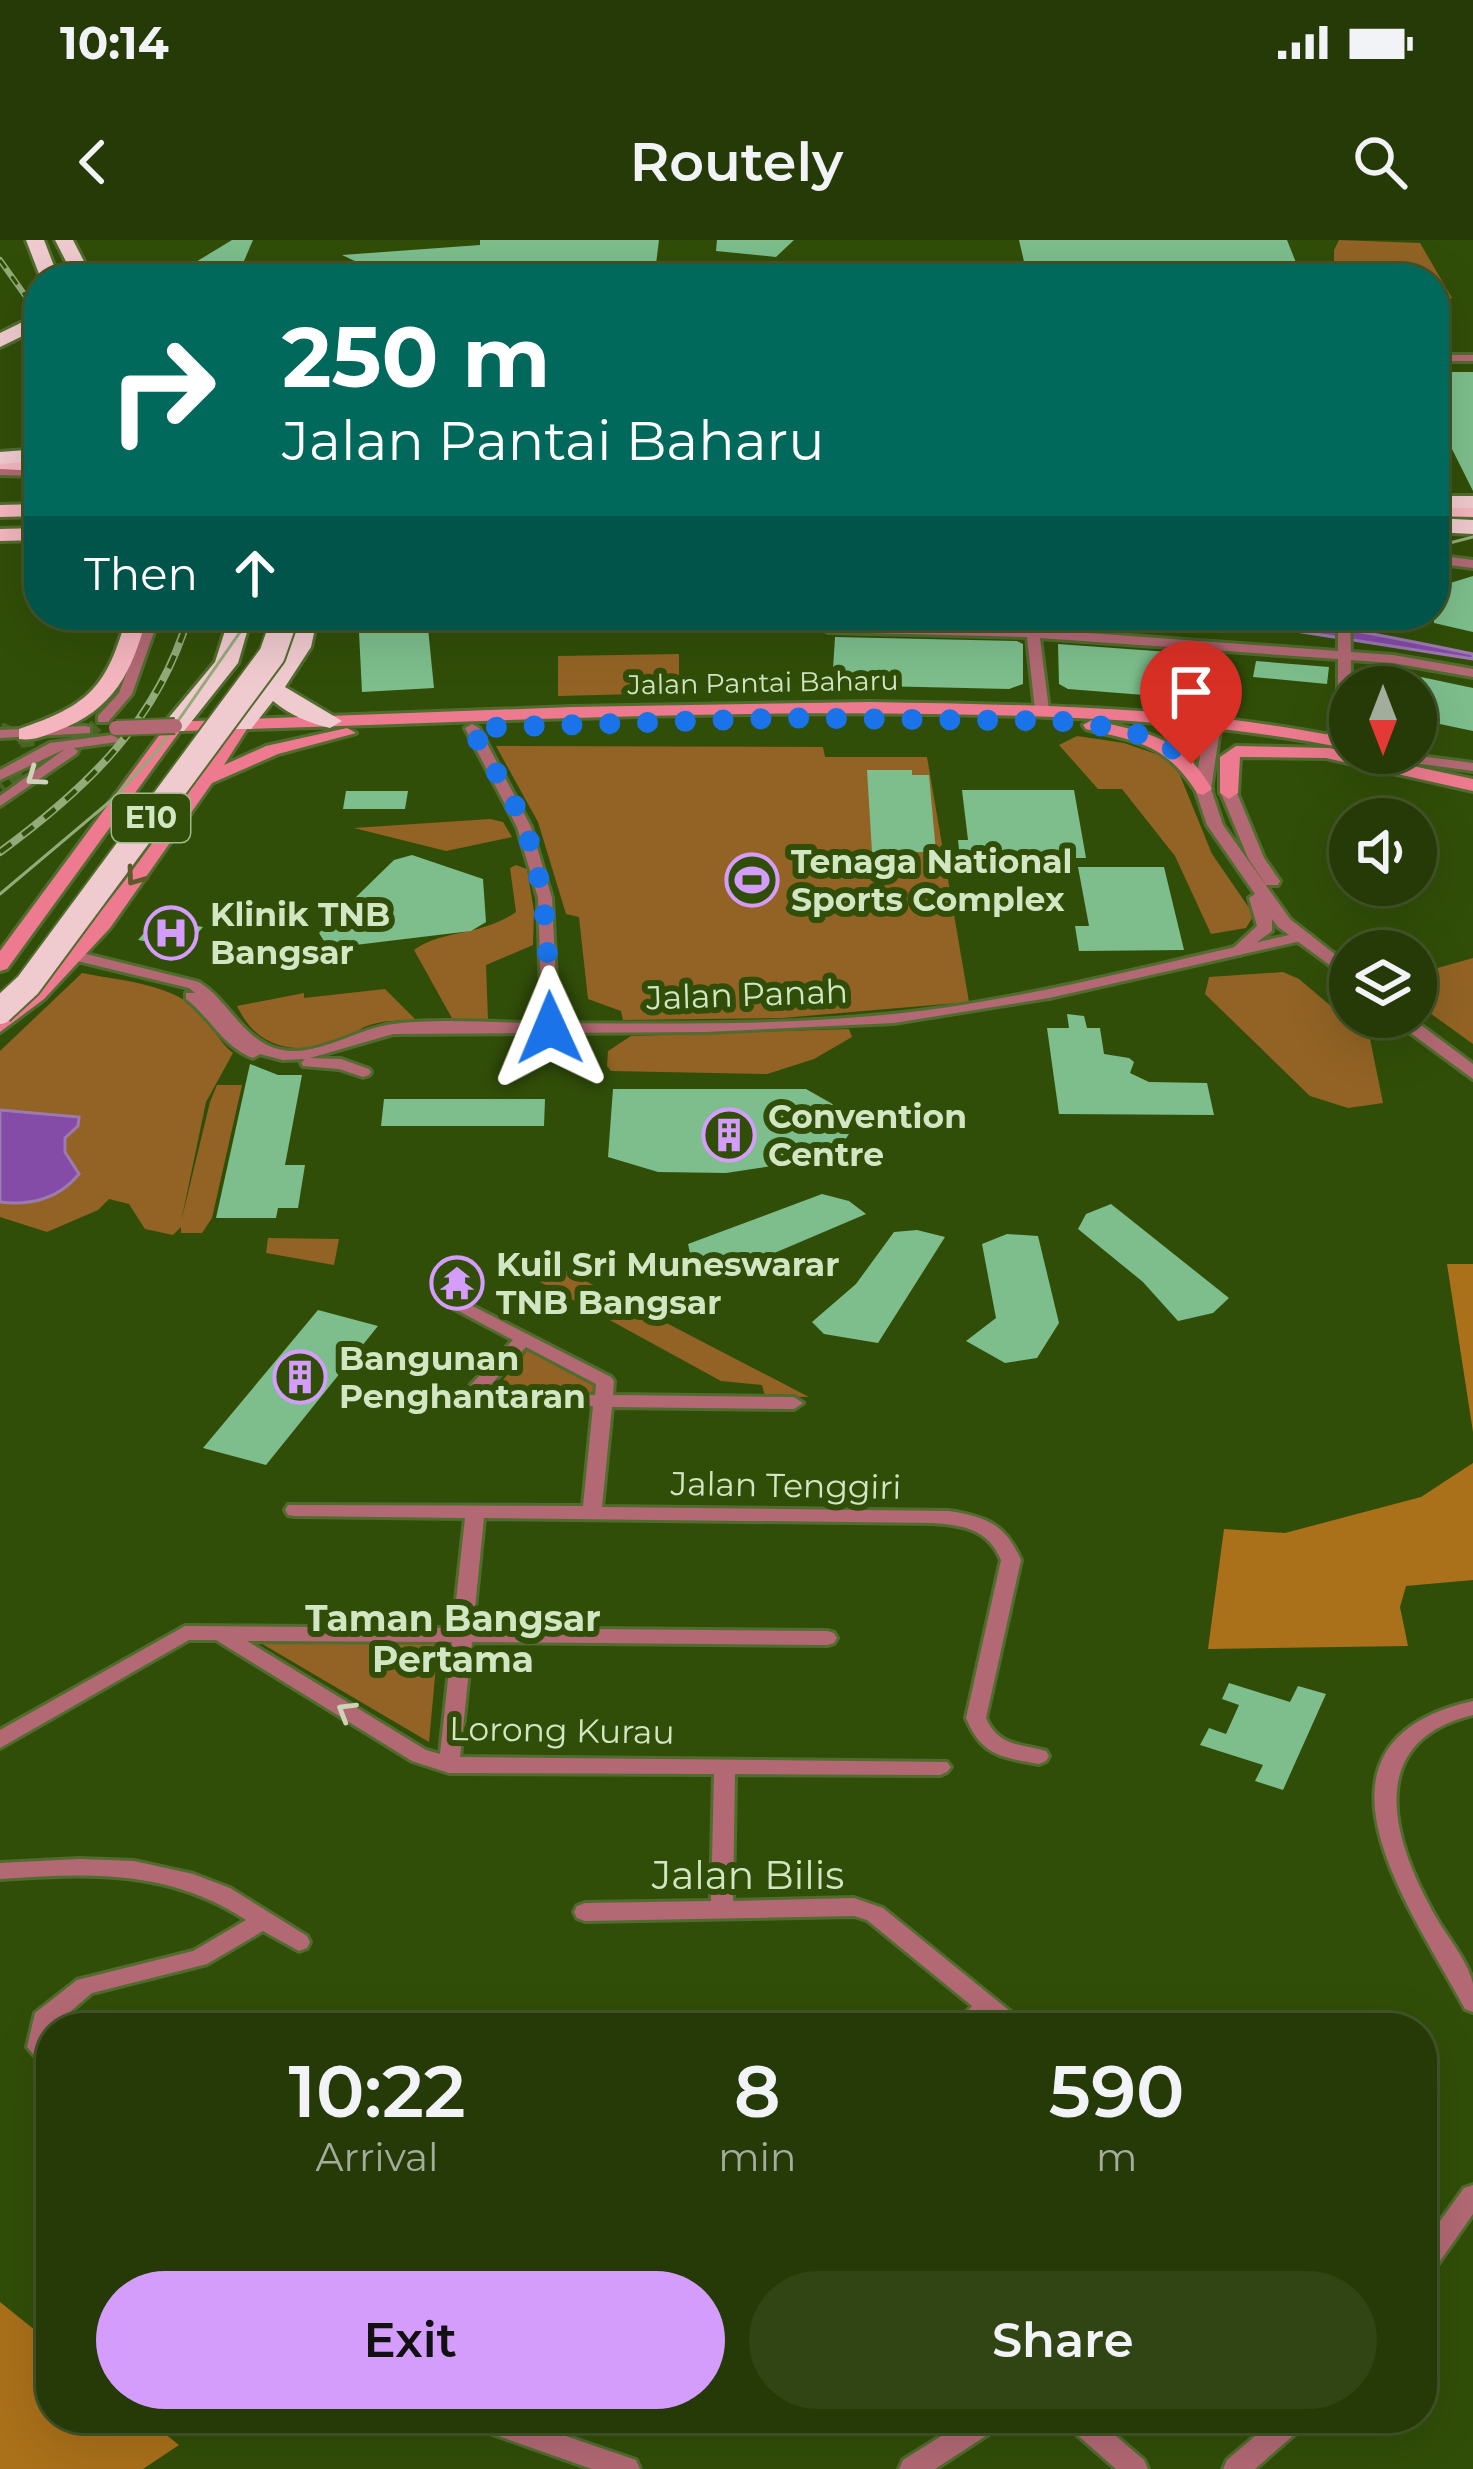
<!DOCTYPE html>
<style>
:root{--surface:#253a06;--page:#314514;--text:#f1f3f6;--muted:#a3ad9b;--line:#425428;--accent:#d49cfb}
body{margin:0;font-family:Montserrat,sans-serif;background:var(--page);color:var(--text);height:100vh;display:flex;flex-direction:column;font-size:45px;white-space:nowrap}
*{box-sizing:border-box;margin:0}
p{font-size:39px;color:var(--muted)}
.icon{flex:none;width:66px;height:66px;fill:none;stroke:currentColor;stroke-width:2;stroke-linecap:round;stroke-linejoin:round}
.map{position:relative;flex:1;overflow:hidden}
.drawer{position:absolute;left:36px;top:1773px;width:1401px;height:420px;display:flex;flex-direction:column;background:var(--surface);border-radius:48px;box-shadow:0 12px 48px #0002,0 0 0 3px var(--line)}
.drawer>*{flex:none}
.banner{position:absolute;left:24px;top:24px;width:1425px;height:366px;border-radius:48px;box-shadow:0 12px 48px #0002,0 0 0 3px var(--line);background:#00695c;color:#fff;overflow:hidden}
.needle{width:78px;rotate:180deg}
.buttons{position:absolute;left:1329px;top:426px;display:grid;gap:24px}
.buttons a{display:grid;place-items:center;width:108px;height:108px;border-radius:50%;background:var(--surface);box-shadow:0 12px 48px #0002,0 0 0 3px var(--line);font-size:60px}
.pin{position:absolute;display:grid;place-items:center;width:102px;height:102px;color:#fff;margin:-123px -51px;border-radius:50% 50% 50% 0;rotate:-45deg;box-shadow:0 0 12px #0007}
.pin .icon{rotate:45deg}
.me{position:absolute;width:132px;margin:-66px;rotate:359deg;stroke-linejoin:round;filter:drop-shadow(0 0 9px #0008)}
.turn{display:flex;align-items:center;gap:42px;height:252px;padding:0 60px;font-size:54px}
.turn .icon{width:156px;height:156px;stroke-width:2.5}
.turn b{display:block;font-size:84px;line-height:102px}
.then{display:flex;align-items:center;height:114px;padding:0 60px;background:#0003;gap:24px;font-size:45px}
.eta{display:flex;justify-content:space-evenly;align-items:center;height:204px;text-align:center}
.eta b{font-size:72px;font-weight:600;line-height:84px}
.action{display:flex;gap:24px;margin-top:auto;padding:24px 60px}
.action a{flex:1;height:138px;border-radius:72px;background:var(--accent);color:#111;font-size:48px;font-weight:600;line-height:138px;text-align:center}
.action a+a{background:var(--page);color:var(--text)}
.status{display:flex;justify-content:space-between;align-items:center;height:84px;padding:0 60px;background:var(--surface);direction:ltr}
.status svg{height:33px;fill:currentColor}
header{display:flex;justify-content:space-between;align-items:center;height:156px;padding:0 60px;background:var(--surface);font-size:54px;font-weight:600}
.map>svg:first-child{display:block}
.green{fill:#926324}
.forest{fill:#aa701a}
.water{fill:#844ba7;stroke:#9c7ab0;stroke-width:3}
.building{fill:#7dbe8c}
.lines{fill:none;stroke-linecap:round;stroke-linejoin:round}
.minor-tunnel{stroke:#496524;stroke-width:14;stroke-dasharray:14 8;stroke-linecap:butt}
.minor-casing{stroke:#516c2e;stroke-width:6}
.tertiary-casing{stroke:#516c2e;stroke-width:6}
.secondary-casing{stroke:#516c2e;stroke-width:6}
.trunk-casing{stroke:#516c2e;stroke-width:6}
.motorway-casing{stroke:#516c2e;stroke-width:6}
.minor{fill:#b26974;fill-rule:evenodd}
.tertiary{fill:#b26974;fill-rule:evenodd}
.secondary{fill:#ed7a8e;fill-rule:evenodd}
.trunk{fill:#f4b5be;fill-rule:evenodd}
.motorway{fill:#efcace;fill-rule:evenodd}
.tram{stroke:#93aa79;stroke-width:3}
.rail-far1-casing{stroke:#93aa79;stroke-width:6}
.rail-casing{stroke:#93aa79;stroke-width:8}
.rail-far1{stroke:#314e08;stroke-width:3;stroke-dasharray:10;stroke-linecap:butt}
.rail{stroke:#314e08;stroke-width:4.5;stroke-dasharray:14;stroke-linecap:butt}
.minor-bridge-casing{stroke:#516c2e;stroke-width:18;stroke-linecap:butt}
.motorway-bridge-casing{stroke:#516c2e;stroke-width:30;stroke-linecap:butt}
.minor-bridge{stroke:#b26974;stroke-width:14}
.motorway-bridge{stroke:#efcace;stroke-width:26}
.oneway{stroke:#ced3b8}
.oneway2{stroke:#60592a}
.route{stroke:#1a73e8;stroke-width:21;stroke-dasharray:0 37.8}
.labels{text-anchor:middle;stroke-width:12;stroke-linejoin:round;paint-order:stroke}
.far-street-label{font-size:27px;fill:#d3e6c4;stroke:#314e08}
.shield{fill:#314e08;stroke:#a2b88c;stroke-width:3}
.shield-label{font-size:30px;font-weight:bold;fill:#d3e6c4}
.poi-label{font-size:33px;font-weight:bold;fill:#d3e6c4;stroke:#314e08;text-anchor:start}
.street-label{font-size:33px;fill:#d3e6c4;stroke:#314e08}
.neighbourhood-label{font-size:36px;font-weight:bold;fill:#d3e6c4;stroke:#314e08}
.near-street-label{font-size:39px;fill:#d3e6c4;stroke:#314e08}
</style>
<div class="status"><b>10:14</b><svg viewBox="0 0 49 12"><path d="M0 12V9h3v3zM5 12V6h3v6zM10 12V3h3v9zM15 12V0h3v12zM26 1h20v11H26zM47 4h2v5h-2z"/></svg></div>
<header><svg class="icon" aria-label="back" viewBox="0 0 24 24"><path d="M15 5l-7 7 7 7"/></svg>Routely<svg class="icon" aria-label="search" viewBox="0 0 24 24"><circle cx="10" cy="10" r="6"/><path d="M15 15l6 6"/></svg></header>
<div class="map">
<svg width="1473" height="2229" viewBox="0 0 1473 2229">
<rect width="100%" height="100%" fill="#314e08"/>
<path class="green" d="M1339 0 1420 3 1452 58 1434 65V39H1334V10Z
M679 414V453L558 456V416Z
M1077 496 1124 503 1159 515 1177 528 1212 614 1254 675 1246 688 1211 694 1175 616 1122 549H1098L1059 505Z
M496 506 823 507 825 517H927L969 762 782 778 623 780 621 771 588 759 579 677 566 674 538 582Z
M490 579 503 582 512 597 446 611 354 588Z
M516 625 527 629 534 671 533 705 486 725 488 779 453 780 414 710C444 689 480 697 516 672L510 628Z
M1473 718V804L1416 763V734Z
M1283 732 1299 739 1370 799 1383 863 1348 868 1310 856 1205 754 1209 737Z
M82 733C116 740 167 743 195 768 210 781 217 800 233 813L206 862 181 982 210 862 217 845H242L212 978 202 993H181V987L173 995 145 989 129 964 109 959 98 970 47 992 0 977V811Z
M385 749 416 780C393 781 362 779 349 801 303 813 260 815 237 766L304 753V758Z
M849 789 852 797 814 819 767 834 611 831 607 826 608 811 631 796Z
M268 998 339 999 334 1025 266 1013Z
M519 1020 549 1022 809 1157 765 1156 762 1145 721 1141 511 1026Z
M530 1107 597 1146 596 1152 494 1151Z
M260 1402 438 1404 429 1502 259 1402Z"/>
<path class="forest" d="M1447 1024H1473V1192Z
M1473 1223V1340L1406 1346 1400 1367 1408 1406 1208 1409 1224 1289 1285 1293 1421 1257Z
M0 2062 51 2103V2178H145L179 2205 143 2229H0Z"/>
<path class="water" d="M1195 375C1288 375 1382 395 1473 414V419Z
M0 870 79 877 78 886 65 898V912L79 934C60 958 31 966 0 962Z"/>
<path class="building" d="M232 0H253L244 21 258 23 233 39 176 34Z
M480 0H659L656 24 692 32 691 39H455L447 34 393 39 342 15 480 5Z
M717 0H794L776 17 716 11Z
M1019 0H1287L1299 30H1026Z
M1438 132H1473V251L1438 181 1452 162Z
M1473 336V392L1434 383V348Z
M428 388 434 448 362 452 359 392Z
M835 397 1017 401 1023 404V444L1009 449 832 445Z
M1058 404 1225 416 1220 461 1068 449 1059 444Z
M1256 421 1329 427 1327 444 1253 437Z
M1421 437 1473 448V491L1416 479V444Z
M867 530H912V535H929L936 612H872Z
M962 550H1074L1086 618H960L958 600H968Z
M346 551H408L405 569H343Z
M412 615 483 639 486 682 471 691 347 706 324 701 319 693 394 620Z
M1078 627H1164L1184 710 1079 711 1075 686H1089Z
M156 679 203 687 185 708 138 700Z
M1067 774 1084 776 1087 788H1100L1104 814 1129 818 1134 822 1130 833 1149 842 1207 843 1214 875 1059 874 1047 788H1069Z
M250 824 278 835H302L285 925H305L298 968H278L276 978H216Z
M613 849H806L859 879 837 912 826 918 726 933 658 932 608 917Z
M384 859H545L544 886H381Z
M822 954 849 961 866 974 716 1038 704 1037 693 1027 688 1004Z
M1111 964 1229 1058 1213 1073 1178 1081 1143 1042 1078 989 1086 974Z
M917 990 945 997 878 1103 824 1094 812 1082 856 1044 894 992Z
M1007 994 1038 996 1059 1083 1037 1118 1005 1123 966 1101 996 1078 982 1004Z
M318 1070 378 1086 266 1225 203 1208Z
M1229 1443 1290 1462 1298 1446 1326 1454 1283 1550 1255 1541 1263 1525 1200 1505 1209 1488 1226 1494 1239 1465 1222 1459Z"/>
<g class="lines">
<path class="minor-tunnel" d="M0 489 27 500 30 525 0 547
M71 511 103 479"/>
<g class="minor-casing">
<path id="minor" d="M1434 115H1473V121H1434Z
M0 229 39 230V236L0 235Z
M1434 315 1473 320V328L1434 323Z
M148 375H160L132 454 108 482H98V476L119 453Z
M1338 375H1350L1351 412 1393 415 1473 429V437L1393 423 1351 420 1350 485 1329 503 1322 499 1338 483V419L1040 398 1049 470 1042 474 1035 470 1027 397 828 392 822 388 828 384 1033 389 1338 411Z
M472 484 479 488 531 587 552 658 558 783C688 784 820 786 949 767 1069 749 1186 716 1305 692L1312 696 1305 700 1049 758 894 783 706 792 393 794 310 818 341 819 369 829 371 832 369 835 363 837 339 829 303 826 301 823 305 819 283 820 260 814 253 818C223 807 210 777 186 759V753H195L189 748 69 719 66 716 74 711 199 742C226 759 238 790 267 805 308 825 352 789 393 784 440 778 494 783 542 783L538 658 517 587 465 488Z
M85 486 90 487V493L0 498V490Z
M112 495 119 499 117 502 74 508 78 511 76 514 0 566V556L65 509 0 540V530L50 503Z
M1412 515 1473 523V531L1407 522V516Z
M459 1059 611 1137 614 1141 613 1155 794 1157 803 1163 794 1169 612 1167 602 1267 949 1271C987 1277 1005 1284 1021 1320L986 1478C998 1506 1020 1504 1046 1511L1049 1516 1046 1521 1039 1524C1001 1517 982 1516 966 1478L1001 1320C988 1289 963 1285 932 1283L484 1278 473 1388 827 1391 834 1393 837 1398 834 1403 827 1405 472 1402 460 1517 947 1522 951 1527 947 1532 940 1535 735 1534 733 1661 854 1658 883 1668 1022 1781 1026 1788H998L988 1780 979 1788H952L972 1766 867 1680 854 1676 585 1681 577 1678 574 1672 577 1666 585 1663 711 1661 714 1534 449 1533 412 1521 216 1400H189L0 1508V1490L185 1386 453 1388 465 1278 295 1276 288 1275 285 1270 288 1265 583 1266 593 1166 384 1164 375 1158 384 1152 463 1153 513 1100 453 1068 450 1064ZM526 1107 596 1144 595 1155 483 1153ZM247 1401 452 1402 440 1514 426 1510Z
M1473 1461V1475C1360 1502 1394 1605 1437 1679 1447 1696 1470 1725 1473 1744 1473 1753 1473 1763 1473 1772L1465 1769C1413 1671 1286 1503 1473 1461Z
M80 1619 134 1621 193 1634 230 1648 307 1696 310 1702 307 1708 299 1711 263 1691 207 1724 92 1753 51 1788V1826L42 1824 27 1807 35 1773 77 1740 193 1711 246 1680C168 1629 89 1633 0 1639V1623Z
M1473 1945V1974L1431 2034 1422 2037V2006L1464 1948Z
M466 2178H513L636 2220 640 2229H592L470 2186Z
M970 2178H1005L1001 2186 935 2229H899L903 2220Z
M1063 2178H1095L1144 2220 1148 2229H1116L1067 2186Z
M1276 2178H1308L1304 2186 1255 2229H1223L1227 2220Z"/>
</g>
<g class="tertiary-casing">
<path id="tertiary" d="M1213 478 1221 483 1211 549 1223 585 1290 679 1350 726V740L1278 687 1272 679V691L1240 715 1231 710 1257 686 1249 658 1255 654 1207 585 1195 549 1205 483Z
M1229 548 1237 553 1264 618 1280 641 1278 645H1266L1248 618 1221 553Z
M1389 777H1410L1473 824V839Z"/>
</g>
<g class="secondary-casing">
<path id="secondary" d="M870 462C1031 465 1192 466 1350 499V509C1212 481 1073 476 932 474 704 470 476 482 247 489L224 525 266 506 347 488 356 493 278 514 212 543 110 688 44 759 0 792V775C95 695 161 592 229 490L180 491 7 729 0 731V711L169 482 572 467Z
M1092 480C1148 493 1181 496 1212 549L1203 555 1197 553C1166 504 1139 502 1086 489L1083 485Z
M1236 506 1329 508 1473 539V551L1326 518 1240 517 1238 553 1229 559 1220 553V517Z"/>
</g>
<g class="trunk-casing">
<path id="trunk" d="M0 217 39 219V231L0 229Z
M39 264V276L0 277V265Z
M1434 264 1473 265V277L1434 276Z
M39 288V300L0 301V289Z
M127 375H147C133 431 114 470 57 491 44 496 33 501 19 499V489C90 465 107 447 127 375Z"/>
</g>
<g class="motorway-casing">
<path id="motorway" d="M26 0H44L59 39H41Z
M55 0H73L93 39H75Z
M39 74V88L0 107V93Z
M39 209V221L0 224V212Z
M1434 256H1473V268H1434Z
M1434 278 1473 280V294L1434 292Z
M230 375H252L238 423 184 491H166V481L215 422Z
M296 375H318L311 407 285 447 342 481 330 488C309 483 290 475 273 461L251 489H233L230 484 281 420Z"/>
</g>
<use href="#minor" class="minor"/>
<use href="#tertiary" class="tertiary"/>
<use href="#secondary" class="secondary"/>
<use href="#trunk" class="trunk"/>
<use href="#motorway" class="motorway"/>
<path class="tram" d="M1434 307 1473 297
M0 654 114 558 157 511 252 375"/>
<g class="rail-far1-casing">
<path id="rail-far1" d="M0 20 39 75"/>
</g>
<g class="rail-casing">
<path id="rail" d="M0 612C87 548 158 481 189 375"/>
</g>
<use href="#rail-far1" class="rail-far1"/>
<use href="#rail" class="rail"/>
<g class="minor-bridge-casing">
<path id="minor-bridge" d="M116 488 175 486"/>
</g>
<g class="motorway-bridge-casing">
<path id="motorway-bridge" d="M0 771 28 745 272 415 286 375"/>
</g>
<use href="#minor-bridge" class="minor-bridge"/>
<use href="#motorway-bridge" class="motorway-bridge"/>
</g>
<defs><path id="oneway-chevron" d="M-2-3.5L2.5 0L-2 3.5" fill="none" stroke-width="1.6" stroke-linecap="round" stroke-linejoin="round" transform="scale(3)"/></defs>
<g class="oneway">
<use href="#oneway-chevron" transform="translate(35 537) rotate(145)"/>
<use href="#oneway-chevron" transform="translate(346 1471) rotate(-149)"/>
</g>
<use class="oneway2" href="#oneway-chevron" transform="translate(135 637) rotate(126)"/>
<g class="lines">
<path class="route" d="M550 788C547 718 550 654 524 586 511 551 487 522 472 488L788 478 1055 481C1097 484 1161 491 1191 524"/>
</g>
<defs>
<g id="stadium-ring" transform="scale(2.7)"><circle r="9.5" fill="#314e08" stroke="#d49cfb" stroke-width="1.5"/><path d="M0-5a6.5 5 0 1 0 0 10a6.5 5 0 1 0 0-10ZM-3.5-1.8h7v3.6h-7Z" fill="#d49cfb"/></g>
<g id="hospital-ring" transform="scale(2.7)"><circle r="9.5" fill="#314e08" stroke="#d49cfb" stroke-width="1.5"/><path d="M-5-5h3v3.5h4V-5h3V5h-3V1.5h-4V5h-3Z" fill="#d49cfb"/></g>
<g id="building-ring" transform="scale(2.7)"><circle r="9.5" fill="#314e08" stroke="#d49cfb" stroke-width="1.5"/><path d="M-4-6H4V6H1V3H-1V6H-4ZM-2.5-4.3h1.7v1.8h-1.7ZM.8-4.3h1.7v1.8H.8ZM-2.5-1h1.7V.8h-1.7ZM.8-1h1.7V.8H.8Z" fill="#d49cfb"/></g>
<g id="temple-ring" transform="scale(2.7)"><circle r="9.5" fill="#314e08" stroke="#d49cfb" stroke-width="1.5"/><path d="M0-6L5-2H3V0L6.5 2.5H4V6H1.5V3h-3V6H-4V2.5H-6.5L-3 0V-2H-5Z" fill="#d49cfb"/></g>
</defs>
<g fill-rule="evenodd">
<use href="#stadium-ring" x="752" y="640"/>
<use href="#hospital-ring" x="171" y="693"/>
<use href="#building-ring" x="729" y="895"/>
<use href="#temple-ring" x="457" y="1043"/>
<use href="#building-ring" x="300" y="1137"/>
</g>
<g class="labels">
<g class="far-street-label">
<text transform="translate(763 443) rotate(-1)" y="9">Jalan Pantai Baharu</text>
</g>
<rect class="shield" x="112" y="554" width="78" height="48" rx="9"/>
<g class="shield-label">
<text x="151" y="588">E10</text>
</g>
<g class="poi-label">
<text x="791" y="633">Tenaga National<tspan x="791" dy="38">Sports Complex</tspan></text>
<text x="210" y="686">Klinik TNB<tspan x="210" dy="38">Bangsar</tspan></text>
<text x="768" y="888">Convention<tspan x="768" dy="38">Centre</tspan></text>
<text x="496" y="1036">Kuil Sri Muneswarar<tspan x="496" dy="38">TNB Bangsar</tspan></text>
<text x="339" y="1130">Bangunan<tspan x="339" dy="38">Penghantaran</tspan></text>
</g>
<g class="street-label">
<text transform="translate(747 754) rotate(-2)" y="12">Jalan Panah</text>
<text transform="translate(786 1245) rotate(1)" y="12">Jalan Tenggiri</text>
<text transform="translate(562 1490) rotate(1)" y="12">Lorong Kurau</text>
</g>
<g class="neighbourhood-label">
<text x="453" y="1391">Taman Bangsar<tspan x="453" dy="41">Pertama</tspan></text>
</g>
<g class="near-street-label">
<text x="748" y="1649">Jalan Bilis</text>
</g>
</g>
</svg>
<div class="buttons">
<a><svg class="needle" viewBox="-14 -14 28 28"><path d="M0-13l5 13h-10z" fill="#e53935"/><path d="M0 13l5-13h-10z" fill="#a3ad9b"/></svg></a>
<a><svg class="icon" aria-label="sound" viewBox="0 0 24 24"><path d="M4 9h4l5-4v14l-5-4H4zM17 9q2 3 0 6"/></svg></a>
<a><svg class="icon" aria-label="layers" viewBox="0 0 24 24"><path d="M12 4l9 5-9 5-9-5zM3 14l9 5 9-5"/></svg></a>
</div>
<div class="pin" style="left:1191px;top:524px;background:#d93025"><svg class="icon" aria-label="arrive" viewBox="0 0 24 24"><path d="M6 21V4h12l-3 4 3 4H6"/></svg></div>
<svg class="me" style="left:550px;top:788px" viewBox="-20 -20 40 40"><path d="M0-17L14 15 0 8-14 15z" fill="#1a73e8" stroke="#fff" stroke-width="4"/></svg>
<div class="banner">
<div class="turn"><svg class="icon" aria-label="right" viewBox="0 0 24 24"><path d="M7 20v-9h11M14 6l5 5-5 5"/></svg><div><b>250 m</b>Jalan Pantai Baharu</div></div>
<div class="then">Then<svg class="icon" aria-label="ahead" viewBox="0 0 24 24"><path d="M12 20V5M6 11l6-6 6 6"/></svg></div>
</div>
<section class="drawer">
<div class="eta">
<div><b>10:22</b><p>Arrival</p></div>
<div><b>8</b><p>min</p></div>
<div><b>590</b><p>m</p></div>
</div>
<div class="action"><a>Exit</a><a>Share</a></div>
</section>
</div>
